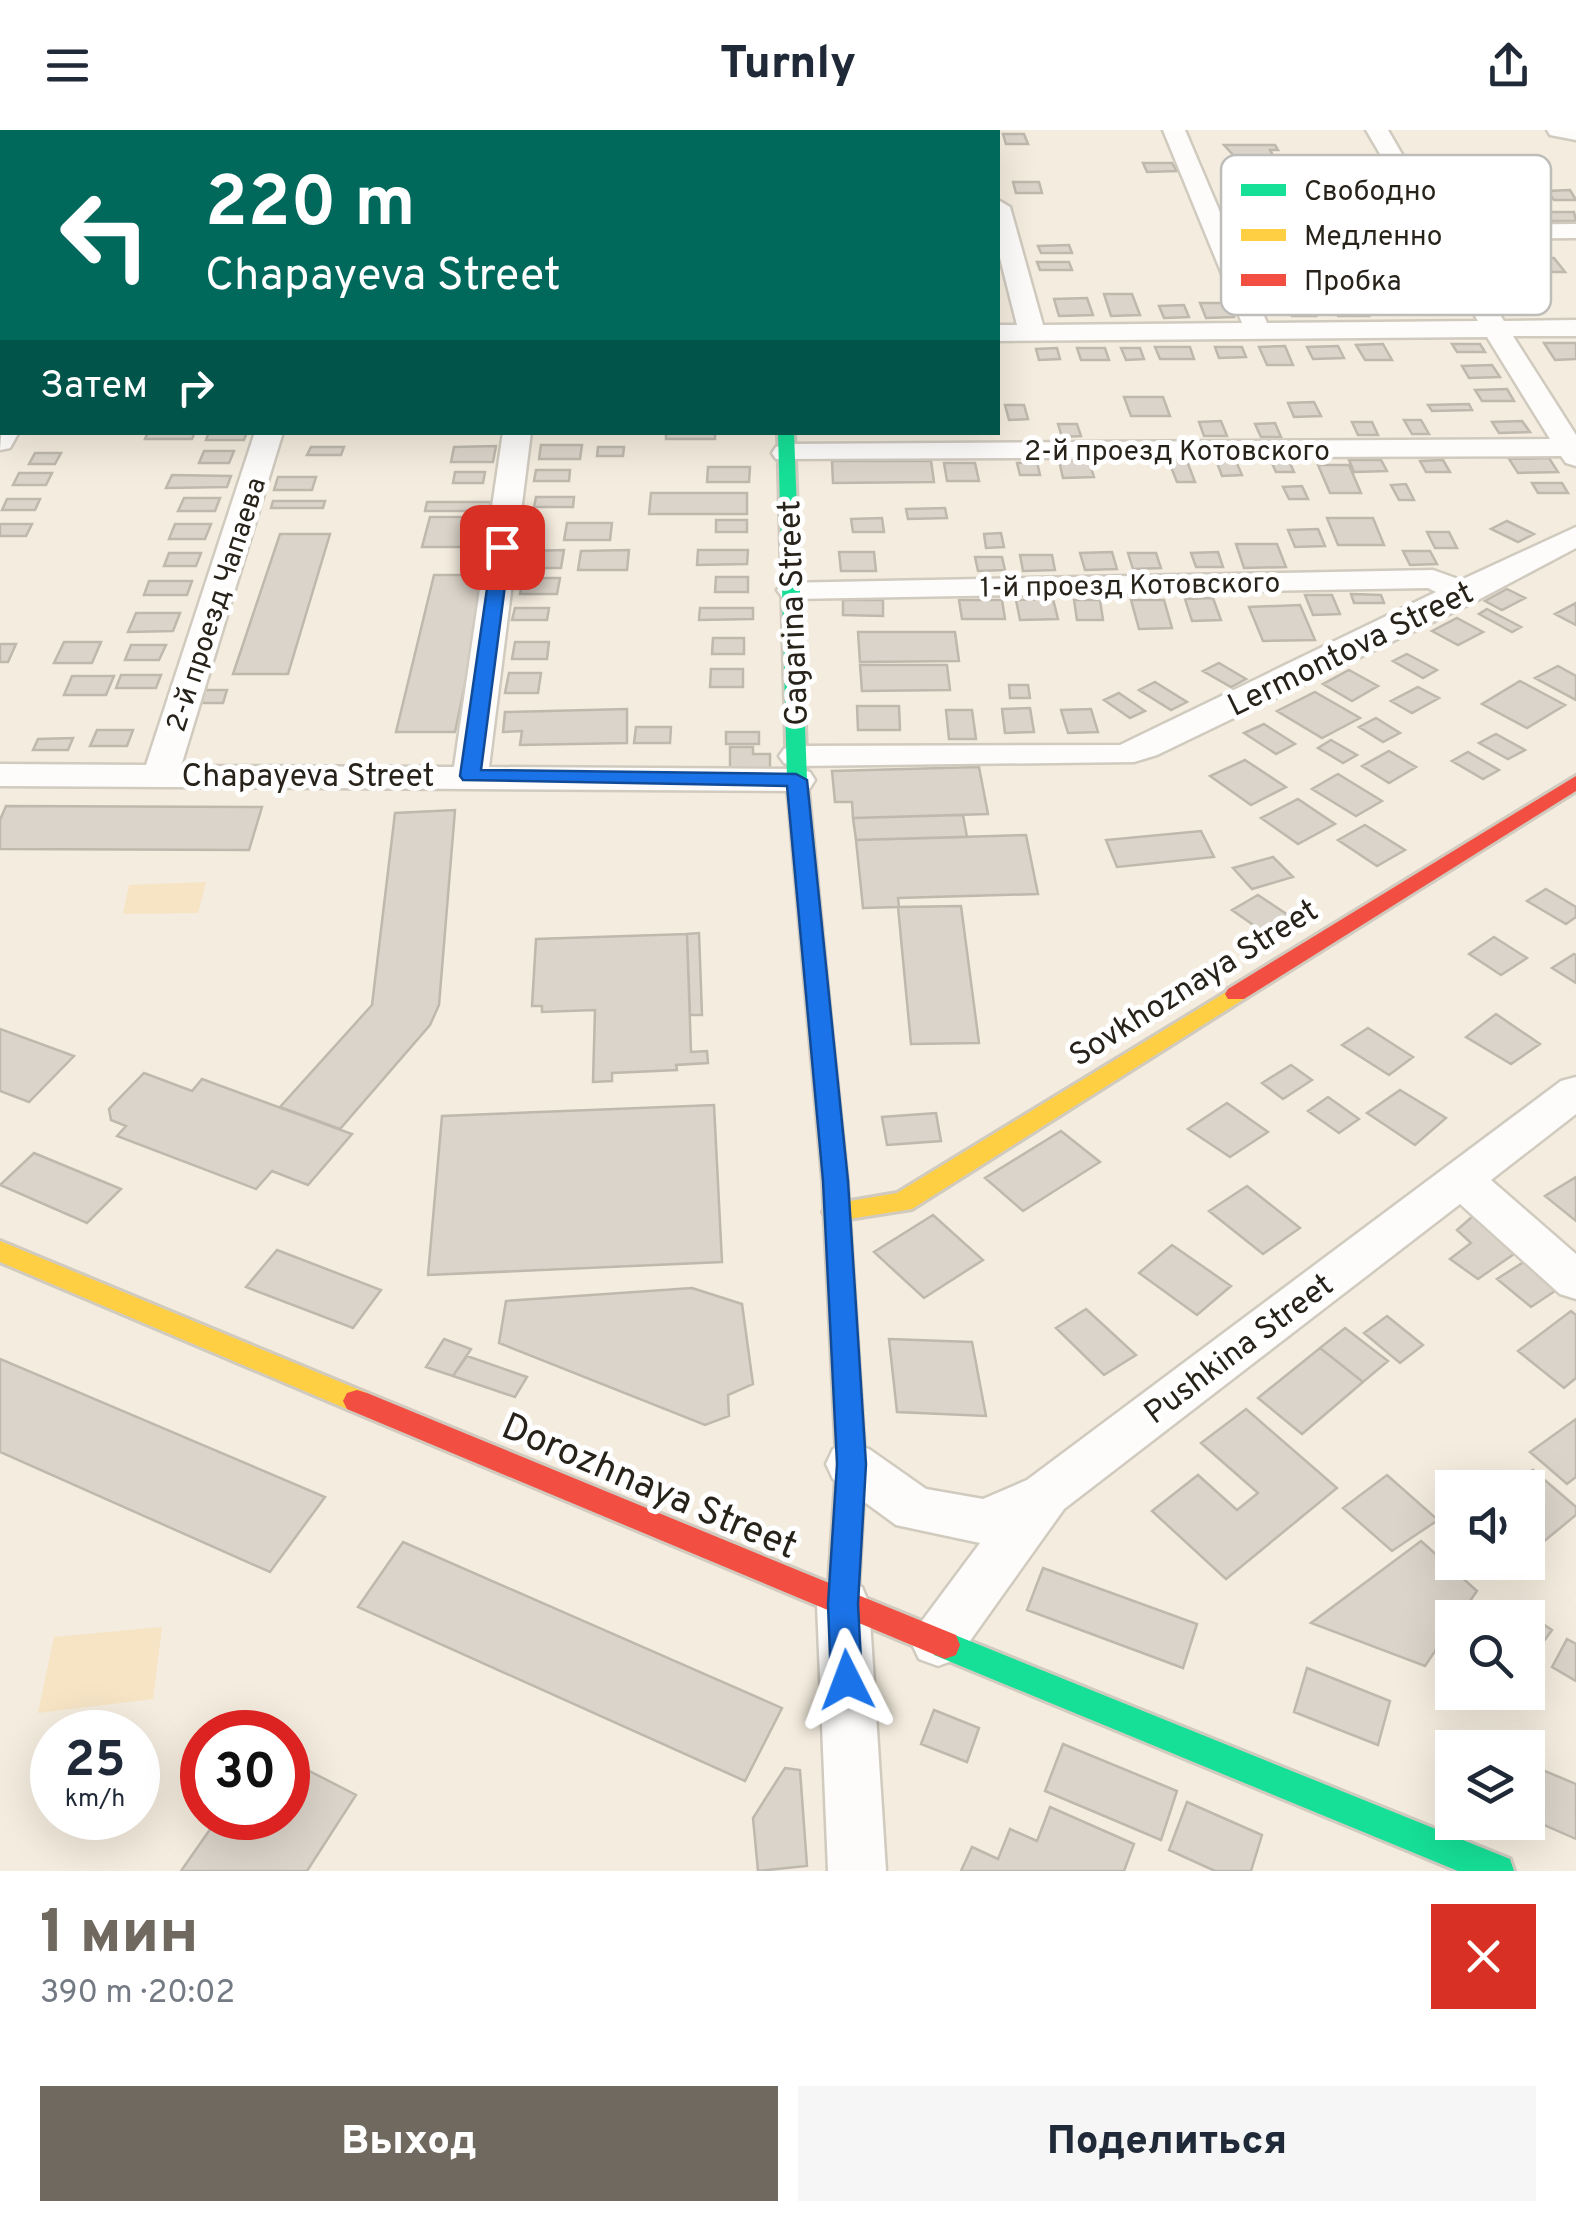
<!DOCTYPE html>
<html lang="ru">
<meta charset="utf-8">
<style>
:root{--surface:#fff;--page:#f6f6f7;--text:#1f2937;--muted:#747a83;--accent:#6f695f}
body{margin:0;font-family:Overpass,sans-serif;background:var(--page);color:var(--text);height:100vh;display:flex;flex-direction:column;font-size:38px;white-space:nowrap}
*{box-sizing:border-box;margin:0}
p{font-size:32px;color:var(--muted)}
.icon{flex:none;width:55px;height:55px;fill:none;stroke:currentColor;stroke-width:2;stroke-linecap:round;stroke-linejoin:round}
.map{position:relative;height:1741px;overflow:hidden}
.sheet{display:flex;flex-direction:column;background:var(--surface);flex:1}
.sheet>*{flex:none}
.guide{position:absolute;left:0px;top:0px;width:1000px;height:305px;box-shadow:0 10px 40px #0002;background:#00695c;color:#fff;overflow:hidden}
.controls{position:absolute;left:1435px;top:1340px;display:grid;gap:20px}
.controls a{display:grid;place-items:center;width:110px;height:110px;border-radius:0px;background:var(--surface);box-shadow:0 10px 40px #0002;font-size:50px}
.speed{position:absolute;left:30px;top:1580px;display:flex;gap:20px;font-size:50px;font-weight:700;text-align:center}
.speed>*{display:grid;place-content:center;width:130px;height:130px;border-radius:50%;background:var(--surface);box-shadow:0 10px 40px #0002;line-height:1}
.speed small{font-size:25px;font-weight:400}
.speed .limit{border:15px solid #d22;background:#fff;color:#111}
.pin{position:absolute;display:grid;place-items:center;width:85px;height:85px;color:#fff;margin:-42px;border-radius:20px;box-shadow:0 5px 15px #0006}
.me{position:absolute;width:110px;margin:-55px;rotate:357deg;stroke-linejoin:round;filter:drop-shadow(0 0 8px #0008)}
.turn{display:flex;align-items:center;gap:35px;height:210px;padding:0 40px;font-size:45px}
.turn .icon{width:130px;height:130px;stroke-width:2.5}
.turn b{display:block;font-size:70px;line-height:85px}
.then{display:flex;align-items:center;height:95px;padding:0 40px;background:#0003;gap:20px;font-size:38px}
.round{display:grid;place-items:center;flex:none;width:105px;height:105px;border-radius:0px;background:var(--page)}
.summary{display:flex;align-items:center;justify-content:space-between;height:170px;padding:0 40px}
h1{font-size:60px;font-weight:800;line-height:75px;color:var(--accent)}
.primary-button{display:flex;gap:20px;margin-top:auto;padding:20px 40px}
.primary-button a{flex:1;height:115px;border-radius:0px;background:var(--accent);color:#fff;font-size:40px;font-weight:800;line-height:115px;text-align:center}
.primary-button a+a{background:var(--page);color:var(--text)}
header{display:flex;justify-content:space-between;align-items:center;height:130px;padding:0 40px;background:var(--surface);font-size:45px;font-weight:800}
.map>svg:first-child{display:block}
.green{fill:#f6e4c5}
.building{fill:#dbd4ca;stroke:#beb8ad;stroke-width:2.5}
.lines{fill:none;stroke-linecap:round;stroke-linejoin:round}
.street-casing{stroke:#d0cabf;stroke-width:5}
.fast-casing{stroke:#d0cabf;stroke-width:6}
.slow-casing{stroke:#d0cabf;stroke-width:6}
.jam-casing{stroke:#d0cabf;stroke-width:6}
.street{fill:#fdfcfa;fill-rule:evenodd}
.fast{fill:#16e098;fill-rule:evenodd}
.slow{fill:#ffcf43;fill-rule:evenodd}
.jam{fill:#f24e42;fill-rule:evenodd}
.route{fill:#1a73e8;stroke:#114b97;stroke-width:2.5}
.labels{text-anchor:middle;stroke-width:10;stroke-linejoin:round;paint-order:stroke}
.far-street-label{font-size:28px;fill:#28231a;stroke:#fff}
.street-label{font-size:32px;fill:#28231a;stroke:#fff}
.near-street-label{font-size:38px;fill:#28231a;stroke:#fff}
.key{fill:#fff;stroke:#bebdba;stroke-width:2.5}
.key-label{font-size:28px;fill:#28231a}
</style>
<header><svg class="icon" aria-label="menu" viewBox="0 0 24 24"><path d="M4 6h16M4 12h16M4 18h16"/></svg>Turnly<svg class="icon" aria-label="share" viewBox="0 0 24 24"><path d="M12 15V3M7 8l5-5 5 5M5 13v7h14v-7"/></svg></header>
<div class="map">
<svg width="1576" height="1741" viewBox="0 0 1576 1741">
<rect width="100%" height="100%" fill="#f4ecde"/>
<path class="green" d="M206 752 198 783 123 784 129 755Z
M162 1497 153 1569 38 1583 54 1507Z"/>
<path class="building" d="M1003 4H1024L1028 14H1006Z
M1224 15H1275L1278 20H1270L1274 27H1235Z
M1143 33H1172L1177 41 1147 42Z
M1013 52H1039L1042 63H1016Z
M1570 60 1576 70H1554L1547 61Z
M1545 82H1574L1576 91H1551Z
M1069 115 1072 123H1041L1038 116Z
M1533 128H1554L1565 142H1543Z
M1037 132H1069L1072 140H1040Z
M1104 164H1132L1140 185 1111 186Z
M1328 165H1359L1369 186H1338Z
M1087 168 1093 185 1059 186 1054 169Z
M1286 171H1310L1316 186H1292Z
M1200 173H1228L1234 187 1206 188Z
M1184 175 1189 187 1164 188 1159 176Z
M1544 213H1576V229L1555 230Z
M1383 214 1392 230H1365L1356 215Z
M1452 214H1480L1485 222H1457Z
M1285 216 1293 235H1267L1259 217Z
M1338 216 1344 228 1313 229 1307 217Z
M1155 217H1190L1194 229H1160Z
M1215 217H1242L1246 227 1219 228Z
M1057 218 1060 229 1039 230 1036 219Z
M1077 218H1105L1109 230H1081Z
M1121 218H1140L1144 229 1126 230Z
M1492 235 1500 247 1469 248 1462 236Z
M1507 259 1514 271H1482L1475 260Z
M1124 267H1163L1170 286H1131Z
M1314 272 1321 286 1294 287 1288 273Z
M1469 274 1472 280 1432 281 1428 275Z
M1005 275H1024L1028 289 1009 290Z
M1404 290H1421L1429 304H1412Z
M1221 291 1227 306H1204L1199 292Z
M1522 291 1530 302 1499 303 1492 292Z
M1352 292H1372L1378 305H1358Z
M1275 293 1281 307H1261L1255 294Z
M1058 294H1077L1081 306 1062 307Z
M148 302H195L192 309H145Z
M209 302H247L244 310H206Z
M666 302H715V309H666Z
M541 315H582L580 329H539Z
M496 316 493 332H451L454 317Z
M311 317H344L341 325H307Z
M598 317H624L623 326H597Z
M204 321H234L229 333H199Z
M35 323H61L55 334H29Z
M1549 328 1558 342 1518 343 1509 329Z
M1235 329 1242 345 1222 346 1216 330Z
M1270 329H1288L1294 342H1276Z
M1349 330H1381L1387 341 1354 342Z
M1443 330 1450 342H1426L1420 331Z
M832 331H931L934 352 833 353Z
M1059 331H1089L1094 347 1063 348Z
M1187 331 1195 352H1177L1169 332Z
M1037 332 1040 345H1020L1017 333Z
M944 333H975L979 351H947Z
M1318 335H1349L1361 363H1330Z
M708 337H750L749 352H707Z
M536 340H570L569 351H534Z
M455 342H485L483 353H453Z
M19 343H52L46 355H13Z
M172 345 231 346 227 357 166 358Z
M278 347H316L312 360H274Z
M1532 353H1562L1568 363H1538Z
M1406 354 1414 370H1399L1391 355Z
M1302 356 1308 369H1289L1283 357Z
M651 363H747V384H649Z
M536 367H574L573 377H534Z
M184 368H220L215 381H178Z
M7 369H40L35 380H2Z
M273 371H325L323 378H271Z
M427 372H491L489 381H425Z
M945 378 947 388 908 389 906 379Z
M430 387H478L472 417H422Z
M882 388 884 402H853L851 389Z
M1327 388H1373L1384 415H1338Z
M716 390H747V402H716Z
M1507 391 1534 404 1518 412 1491 399Z
M567 393H612L610 410H564Z
M0 394H32L26 406H0Z
M175 394H211L205 409H169Z
M1318 399 1325 416 1295 417 1288 400Z
M1427 402H1449L1457 418H1435Z
M1001 403 1004 417 986 418 984 404Z
M280 404H330L288 544H233Z
M1236 414H1277L1286 437 1244 438Z
M564 420 561 438H523L526 421Z
M629 420 627 440H578L581 421Z
M698 420H748L747 434 697 435Z
M1403 421H1430L1437 434 1410 435Z
M839 422H874L876 441H841Z
M1112 422 1117 439 1085 440 1080 423Z
M1218 422 1223 437H1196L1191 423Z
M169 423H201L196 436H164Z
M1128 423H1156L1161 438 1133 439Z
M1020 425H1052L1055 440 1023 441Z
M975 427H1002L1005 440 978 441Z
M434 445H488L455 602H396Z
M716 447H748V462H715Z
M523 448H560L557 464H520Z
M149 451H192L187 465H144Z
M1507 459 1525 468 1502 480 1485 471Z
M1351 464 1381 465 1384 473H1354Z
M1305 465H1332L1340 484 1313 485Z
M1213 468 1221 490 1192 491 1185 469Z
M1053 469 1058 489 1020 490 1016 470Z
M843 470H883V486L843 485Z
M959 470H1002L1005 489H962Z
M1074 470H1100L1103 490H1077Z
M1131 470H1164L1172 498 1139 499Z
M1576 473V495L1555 484Z
M1300 475 1315 510 1263 511 1249 477Z
M515 478H549L547 490H512Z
M700 478H753V489L699 490Z
M1487 479 1521 497 1512 502 1479 484Z
M136 483H180L173 501 128 502Z
M1457 488 1483 502 1458 515 1432 501Z
M858 502H955L959 531 860 532Z
M713 508H744V524H712Z
M64 512H101L92 533H54Z
M515 512H549L547 529H512Z
M0 514H16L8 532H0Z
M131 515H166L159 530H125Z
M1407 524 1437 540 1423 548 1393 531Z
M1219 533 1246 549 1231 557 1203 541Z
M860 535H947L950 560 862 561Z
M1558 536 1576 546V570L1535 548Z
M711 539H743V557H710Z
M1349 540 1378 556 1352 571 1323 554Z
M509 543H541L538 563H505Z
M121 545H161L156 558H116Z
M72 546H114L106 565H64Z
M1520 551 1565 575 1527 598 1482 574Z
M1155 552 1187 572 1171 580 1139 560Z
M1009 555H1028L1030 568H1010Z
M1418 557 1439 568 1412 583 1391 571Z
M202 560H227L223 573H197Z
M1315 562 1360 588 1322 608 1277 581Z
M1119 563 1145 581 1130 588 1104 570Z
M857 576H899L900 600H858Z
M1030 578 1034 602 1005 603 1002 579Z
M627 579V613L520 615 522 601 503 602 505 582Z
M1091 579 1098 602 1068 603 1061 580Z
M946 580H972L976 609H949Z
M1376 588 1400 603 1383 612 1359 597Z
M1264 594 1295 614 1276 624 1244 603Z
M636 597H671L670 613H634Z
M97 600H133L127 616H90Z
M726 602H759V614H726Z
M1496 604 1525 620 1508 629 1479 613Z
M73 608 68 620H33L38 609Z
M1331 610 1357 625 1343 633 1318 618Z
M730 617H753V624H770V639L730 640Z
M1389 621 1416 637 1389 653 1362 636Z
M1468 622 1499 640 1483 649 1452 631Z
M1245 630 1286 657 1251 675 1210 646Z
M979 637 988 684 853 688 852 672H835L832 641Z
M1338 644 1382 671 1356 686 1312 659Z
M1298 669 1335 694 1298 714 1261 688Z
M6 676 262 677 249 720 0 719V690Z
M455 680 439 875 430 895 340 999 280 977 372 875 395 683Z
M963 685 967 707 856 710 853 688Z
M1365 695 1405 720 1377 736 1338 710Z
M1201 701 1214 727 1117 737 1106 710Z
M1026 705 1038 764 898 768 899 777 863 778 856 710Z
M1273 727 1293 747 1252 759 1233 738Z
M1546 759 1576 777V787L1566 794 1527 771Z
M1258 765 1288 785 1262 801 1232 780Z
M961 776 979 913 911 914 898 777Z
M699 803 702 885H690L687 804Z
M687 804 691 922 707 921 708 933 676 935 677 940 612 943V951L593 952 595 880 542 882V876H532L536 809Z
M1494 807 1527 828 1501 845 1469 824Z
M1574 824 1576 825V853L1552 838Z
M1496 884 1540 914 1511 934 1466 907Z
M1368 898 1413 927 1389 945 1342 915Z
M0 899 74 926 29 972 0 961Z
M1291 935 1312 950 1283 969 1262 953Z
M144 943 192 961 202 949 352 1004 308 1055 272 1041 256 1059 117 1006 126 996 111 990 109 979Z
M1400 960 1446 988 1415 1015 1367 983Z
M1328 967 1359 989 1339 1003 1308 981Z
M1227 973 1268 1002 1230 1027 1188 999Z
M714 975 722 1132 428 1145 442 986Z
M936 983 941 1011 887 1015 882 987Z
M1061 1001 1100 1032 1023 1081 985 1048Z
M34 1023 121 1059 87 1093 0 1055Z
M1576 1047V1091L1545 1066Z
M1247 1056 1300 1098 1263 1124 1209 1081Z
M1482 1078 1527 1115 1478 1149 1450 1129 1471 1113 1457 1100Z
M933 1085 983 1130 924 1168 874 1122Z
M1172 1115 1231 1156 1197 1185 1139 1143Z
M277 1120 381 1160 353 1198 246 1157Z
M1536 1124 1570 1151 1531 1177 1497 1149Z
M692 1158 742 1174 753 1254 728 1265 729 1286 705 1295 499 1213 506 1171Z
M1086 1179 1136 1225 1104 1245 1056 1198Z
M1571 1181 1576 1185V1248L1564 1258 1518 1221Z
M1387 1186 1423 1215 1400 1233 1364 1203Z
M1345 1198 1388 1231 1363 1252 1320 1218Z
M444 1209 471 1219 453 1246 426 1237Z
M889 1209 972 1212 986 1286 897 1282Z
M1320 1218 1363 1252 1302 1304 1258 1268Z
M467 1226 527 1247 515 1267 453 1246Z
M0 1229 325 1367 270 1442 0 1322Z
M1246 1279 1337 1358 1226 1449 1152 1381 1198 1345 1237 1380 1258 1363 1201 1313Z
M1576 1289V1347L1567 1354 1530 1322Z
M1533 1340 1576 1377V1385L1532 1421 1528 1417V1358H1511Z
M1387 1345 1438 1390 1392 1421 1343 1378Z
M1421 1411 1477 1461 1458 1488H1452V1496L1425 1536 1311 1493Z
M403 1412 782 1578 745 1651 358 1477Z
M1043 1438 1197 1494 1183 1538 1027 1480Z
M1510 1472 1552 1500 1528 1533V1488H1498Z
M1567 1509 1576 1514V1551L1552 1537Z
M1307 1538 1390 1571 1378 1615 1294 1582Z
M934 1580 979 1598 967 1632 921 1614Z
M1063 1614 1177 1661 1161 1710 1045 1661Z
M288 1630 356 1665 307 1741H181L218 1688H288Z
M1528 1634 1576 1654V1709L1528 1688Z
M785 1638 800 1640 807 1736 758 1741 753 1688Z
M1187 1672 1262 1705 1251 1741H1215L1169 1720Z
M1050 1677 1134 1714 1124 1741H961L972 1717 998 1729 1010 1699 1037 1711Z"/>
<g class="lines">
<g class="street-casing">
<path id="street" d="M966 0H988V2H966Z
M1163 0H1185L1267 193 1478 191 1366 0H1388L1443 95 1576 94V108L1451 109 1504 191 1576 190V206H1513L1576 305V336L1566 333 1561 326 776 329 772 323 776 317 786 314 1550 309 1487 207 998 211V195H1017L998 120V70L1010 77 1043 195 1242 193Z
M1547 0H1576V10L1550 5Z
M0 203H2V219H0Z
M2 294V302H19L10 318 0 320Z
M255 302H283L181 636 454 637 503 302H531L489 637 797 639 810 642 815 650 810 658 797 661 0 656V634L146 635Z
M1576 397V418L1476 471 1157 625 1134 632 796 636 784 633 779 626 784 619 796 616 1120 615 1436 462 1428 458 793 469 782 467 777 460 782 453 1433 440 1461 450Z
M1576 947V984L1491 1050 1576 1124V1169L1560 1164 1460 1074 1064 1379 957 1529 938 1536 919 1529 911 1512 919 1495 980 1413 896 1395 833 1349 826 1334 833 1319 851 1313 869 1319 926 1359 983 1369 1027 1350 1561 951Z
M843 1450 862 1457 869 1474 886 1741H828L817 1474 824 1457Z"/>
</g>
<g class="fast-casing">
<path id="fast" d="M778 302H794L807 650 830 885 819 893 808 885 787 650Z
M945 1501 1510 1729 1514 1741H1458L934 1525 930 1515 934 1505Z"/>
</g>
<g class="slow-casing">
<path id="slow" d="M1236 856 1247 864 1244 869 912 1079 836 1091 827 1089 823 1082 827 1075 897 1063Z
M0 1111 367 1263 371 1271 367 1279 357 1282 347 1279 0 1132Z"/>
</g>
<g class="jam-casing">
<path id="jam" d="M766 0H778V2H766Z
M1576 646V661L1244 869H1228L1225 864 1228 859Z
M819 877 830 885 847 1051 865 1334 858 1465 956 1505 960 1515 956 1525 945 1529 347 1279 343 1271 347 1263 357 1260 367 1263 829 1453 837 1334 823 1051 808 885Z"/>
</g>
<use href="#street" class="street"/>
<use href="#fast" class="fast"/>
<use href="#slow" class="slow"/>
<use href="#jam" class="jam"/>
</g>
<path class="route" d="M502 412 510 417 481 640 796 644 807 650 848 1051 866 1334 858 1474 862 1550 858 1560 847 1565 836 1560 831 1550 828 1474 837 1334 823 1051 787 656 463 650 460 646 493 417Z"/>
<g class="labels">
<g class="far-street-label">
<text x="1177" y="330">2-й проезд Котовского</text>
<text transform="translate(1130 454) rotate(-1)" y="10">1-й проезд Котовского</text>
<text transform="translate(215 474) rotate(-72)" y="10">2-й проезд Чапаева</text>
</g>
<g class="street-label">
<text transform="translate(792 483) rotate(-92)" y="11">Gagarina Street</text>
<text transform="translate(1350 518) rotate(-26)" y="11">Lermontova Street</text>
<text x="308" y="656">Chapayeva Street</text>
<text transform="translate(1193 852) rotate(-32)" y="11">Sovkhoznaya Street</text>
<text transform="translate(1238 1218) rotate(-37)" y="11">Pushkina Street</text>
</g>
<g class="near-street-label">
<text transform="translate(650 1355) rotate(23)" y="13">Dorozhnaya Street</text>
</g>
</g>
<rect x="1221" y="25" width="330" height="160" rx="15" class="key"/>
<rect x="1241" y="54" width="45" height="12" fill="#16e098"/>
<rect x="1241" y="99" width="45" height="12" fill="#ffcf43"/>
<rect x="1241" y="144" width="45" height="12" fill="#f24e42"/>
<g class="key-label">
<text x="1304" y="70">Свободно</text>
<text x="1304" y="115">Медленно</text>
<text x="1304" y="160">Пробка</text>
</g>
</svg>
<div class="controls">
<a><svg class="icon" aria-label="sound" viewBox="0 0 24 24"><path d="M4 9h4l5-4v14l-5-4H4zM17 9q2 3 0 6"/></svg></a>
<a><svg class="icon" aria-label="search" viewBox="0 0 24 24"><circle cx="10" cy="10" r="6"/><path d="M15 15l6 6"/></svg></a>
<a><svg class="icon" aria-label="layers" viewBox="0 0 24 24"><path d="M12 4l9 5-9 5-9-5zM3 14l9 5 9-5"/></svg></a>
</div>
<div class="speed"><div>25<small>km/h</small></div><div class="limit">30</div></div>
<div class="pin" style="left:502px;top:417px;background:#d93025"><svg class="icon" aria-label="arrive" viewBox="0 0 24 24"><path d="M6 21V4h12l-3 4 3 4H6"/></svg></div>
<svg class="me" style="left:847px;top:1550px" viewBox="-20 -20 40 40"><path d="M0-17L14 15 0 8-14 15z" fill="#1a73e8" stroke="#fff" stroke-width="4"/></svg>
<div class="guide">
<div class="turn"><svg class="icon" aria-label="left" viewBox="0 0 24 24"><path d="M17 20v-9H6M10 6l-5 5 5 5"/></svg><div><b>220 m</b>Chapayeva Street</div></div>
<div class="then">Затем<svg class="icon" aria-label="right" viewBox="0 0 24 24"><path d="M7 20v-9h11M14 6l5 5-5 5"/></svg></div>
</div>
</div>
<section class="sheet">
<div class="summary"><div><h1>1 мин</h1><p>390 m · 20:02</p></div><a class="round" style="background:#d93025;color:#fff"><svg class="icon" aria-label="close" viewBox="0 0 24 24"><path d="M6 6l12 12M18 6L6 18"/></svg></a></div>
<div class="primary-button"><a>Выход</a><a>Поделиться</a></div>
</section>
